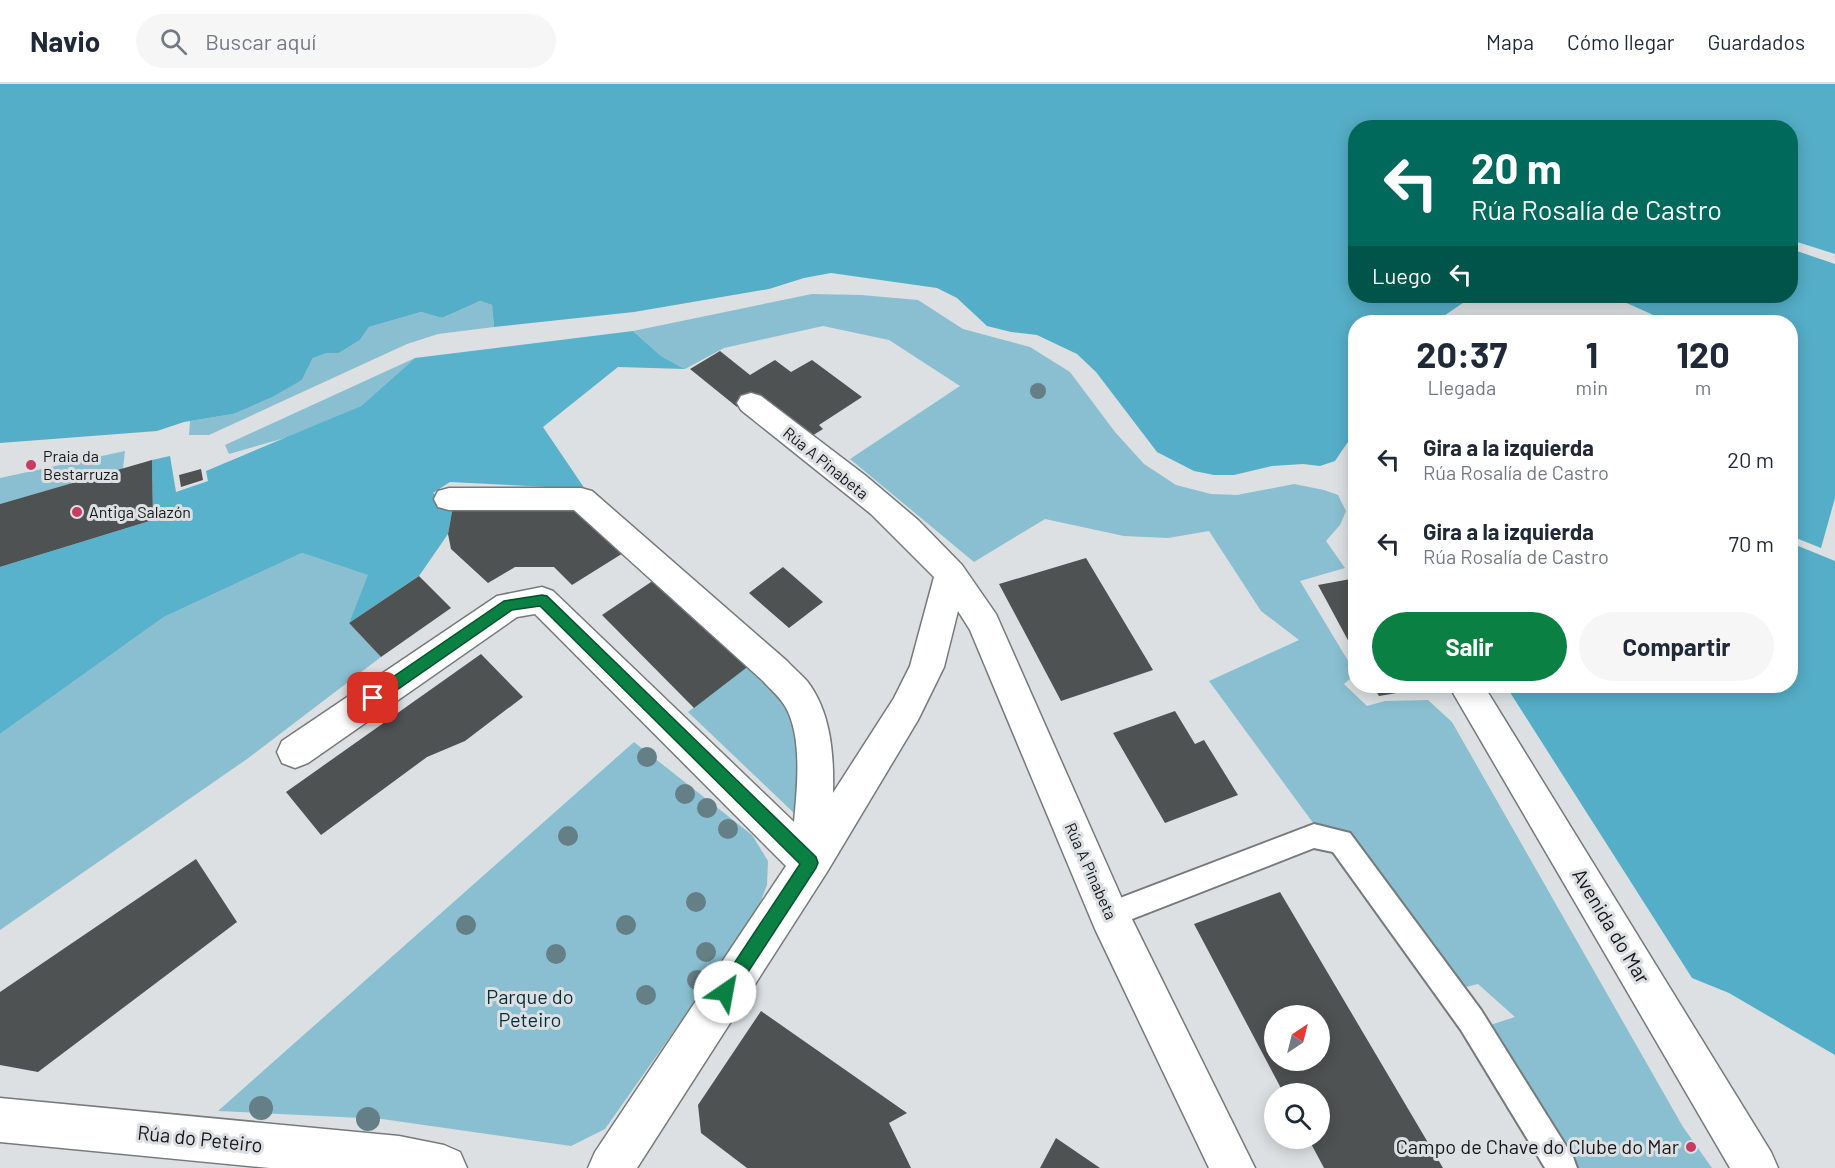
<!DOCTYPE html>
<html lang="es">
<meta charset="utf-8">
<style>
:root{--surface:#fff;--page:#f6f6f7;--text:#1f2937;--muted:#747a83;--line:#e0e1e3;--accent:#0b8043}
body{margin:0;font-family:Barlow,sans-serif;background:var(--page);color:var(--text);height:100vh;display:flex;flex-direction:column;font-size:22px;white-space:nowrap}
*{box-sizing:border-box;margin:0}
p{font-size:20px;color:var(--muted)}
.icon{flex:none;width:33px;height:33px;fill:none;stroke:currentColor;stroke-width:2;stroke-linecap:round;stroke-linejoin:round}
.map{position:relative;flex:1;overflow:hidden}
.drawer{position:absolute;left:1348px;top:231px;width:450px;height:378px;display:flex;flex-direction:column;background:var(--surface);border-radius:24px;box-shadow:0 3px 15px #0003}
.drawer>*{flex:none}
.top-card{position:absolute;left:1348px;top:36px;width:450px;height:183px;border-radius:24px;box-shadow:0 3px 15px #0003;background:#00695c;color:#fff;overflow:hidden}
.needle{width:39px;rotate:35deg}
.tools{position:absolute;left:1264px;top:921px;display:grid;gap:12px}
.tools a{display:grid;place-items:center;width:66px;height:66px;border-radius:50%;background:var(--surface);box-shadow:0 3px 15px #0003;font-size:30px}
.pin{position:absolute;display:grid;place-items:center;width:51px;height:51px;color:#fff;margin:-26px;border-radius:12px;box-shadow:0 3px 9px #0006}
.me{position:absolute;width:66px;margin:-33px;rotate:33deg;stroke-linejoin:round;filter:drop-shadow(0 0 4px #0008)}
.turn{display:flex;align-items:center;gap:21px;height:126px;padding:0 24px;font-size:27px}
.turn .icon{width:78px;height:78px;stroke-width:2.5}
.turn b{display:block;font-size:42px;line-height:51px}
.then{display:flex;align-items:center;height:57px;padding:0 24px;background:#0003;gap:12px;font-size:22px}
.eta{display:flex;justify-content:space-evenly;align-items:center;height:102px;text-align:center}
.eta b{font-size:36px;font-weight:700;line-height:42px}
.primary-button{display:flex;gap:12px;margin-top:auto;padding:12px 24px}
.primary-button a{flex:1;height:69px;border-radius:36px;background:var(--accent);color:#fff;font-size:24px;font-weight:700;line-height:69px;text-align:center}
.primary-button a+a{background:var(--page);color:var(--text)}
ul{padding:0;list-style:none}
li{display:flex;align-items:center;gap:18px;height:84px;padding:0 24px}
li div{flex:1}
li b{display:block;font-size:22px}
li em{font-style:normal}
header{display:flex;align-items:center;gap:36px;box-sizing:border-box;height:84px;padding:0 30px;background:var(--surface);border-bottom:2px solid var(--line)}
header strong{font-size:28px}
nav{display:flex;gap:33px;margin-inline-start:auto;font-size:21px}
.search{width:420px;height:54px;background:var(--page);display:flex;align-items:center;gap:15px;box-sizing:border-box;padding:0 21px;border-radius:33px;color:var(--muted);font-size:22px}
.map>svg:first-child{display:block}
.green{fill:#89bfd0}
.forest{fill:#59b2cb}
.water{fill:#55aec7}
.pier{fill:#dce0e2}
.building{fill:#4f5253;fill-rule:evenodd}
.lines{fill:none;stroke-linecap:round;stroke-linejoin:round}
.service-casing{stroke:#767a7b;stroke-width:4}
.minor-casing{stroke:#767a7b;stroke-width:3}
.tertiary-casing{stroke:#767a7b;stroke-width:3}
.service{fill:#fff;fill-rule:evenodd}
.minor{fill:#fff;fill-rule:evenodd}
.tertiary{fill:#fff;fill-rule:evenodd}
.tree{fill:#657f86}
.route{fill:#0b8043;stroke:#07532c;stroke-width:1.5}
.poi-dot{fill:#ca3b61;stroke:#dce0e2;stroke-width:2}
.labels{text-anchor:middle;stroke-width:6;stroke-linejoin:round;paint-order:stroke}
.poi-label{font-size:16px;fill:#161718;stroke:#dce0e2;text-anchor:start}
.street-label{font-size:16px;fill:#161718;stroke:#dce0e2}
.near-street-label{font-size:20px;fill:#161718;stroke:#dce0e2}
.near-park-label{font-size:20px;fill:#04303b;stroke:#dce0e2}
.near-poi-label{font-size:20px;fill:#161718;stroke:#dce0e2;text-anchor:end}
</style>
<header>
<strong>Navio</strong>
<div class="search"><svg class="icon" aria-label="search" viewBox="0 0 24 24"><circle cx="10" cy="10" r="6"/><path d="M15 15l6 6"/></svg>Buscar aquí</div>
<nav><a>Mapa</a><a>Cómo llegar</a><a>Guardados</a></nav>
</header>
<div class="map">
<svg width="1835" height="1084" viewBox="0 0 1835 1084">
<rect width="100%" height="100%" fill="#dce0e2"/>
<path class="green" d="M812 210 861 211 918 216 963 245 1030 263 1070 288 1115 348 1144 380 1176 401 1211 410 1237 411 1294 400 1324 406 1338 411 1346 427 1340 441 1326 457 1345 484 1300 497 1356 590 1344 600 1367 622 1385 617 1428 616 1452 638 1683 1043 1712 1084H1568L1484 943 1515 933 1478 900 1458 905 1319 747 1209 597 1299 556 1261 527 1209 447 1168 454 1124 452 1045 435 974 478 850 375 960 302 889 256 823 242 724 264 685 285 661 272 633 247Z
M480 217 492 221 494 243 438 250 407 260 209 351H189L190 337 233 330 302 296 313 274 327 269H339L360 256 369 243 421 228 442 234Z
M415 274 361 322 292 352 229 370 225 361Z
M125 367 123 385 0 420V394Z
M302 469 369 491 349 539 381 573 247 675 0 846V650L164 533Z
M750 581 797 630 806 718 795 730 688 628Z
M634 658 752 751 768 777 767 801 755 832 605 1045 571 1062 382 1035 218 1027Z"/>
<path class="forest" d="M633 247 661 272 685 285 618 283 543 343 585 405 450 398 433 409 453 422 448 450 419 492 349 539 368 491 302 469 164 533 0 650V483L153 436 152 376 170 372 176 408 208 397 206 387 361 322 415 274Z"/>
<path class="water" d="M0 0H1835V971L1729 909 1692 894 1506 602H1791V238H1669L1611 212H1791V44H1356V212H1473L1435 238H1356V346L1335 377 1320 382 1303 380 1272 382 1234 391H1214L1194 387 1157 368 1096 288 1077 270 1037 251 1011 248 987 242 957 214 937 204 831 189 804 194 769 205 634 228 494 243 492 221 480 217 442 234 421 228 369 243 360 256 339 269H327L313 274 302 296 272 313 233 330 184 338 157 347 0 359Z"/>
<path class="pier" d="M1791 156 1835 170V180L1791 165Z
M1835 414V477L1791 459V452L1821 464Z"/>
<path class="building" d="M720 267 750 291 775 276 791 288 812 276 862 313 819 341 823 345 807 355 754 313 737 323 690 285Z
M152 376 153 436 0 483V420Z
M201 385 203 396 181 403 179 391Z
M453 422 576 423 628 466 572 501 554 483H515L488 499 451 465 448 450Z
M1086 474 1153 586 1061 617 999 500Z
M783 483 823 518 789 544 749 509Z
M419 492 451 524 381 573 349 539Z
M657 494 750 581 694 624 602 531Z
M1356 494V571L1318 501Z
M481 570 523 613 465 657 427 673 321 751 286 708Z
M1373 602H1418L1420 605 1379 612Z
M1175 627 1195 660 1204 656 1238 711 1165 739 1113 649Z
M196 775 237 838 38 988 0 981V908Z
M1280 808 1443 1084H1324L1308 1054H1320V1010H1284L1194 840ZM1275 932H1320V976H1275Z
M761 927 907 1029 889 1039 911 1084H747L701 1049 698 1021Z
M1056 1054 1100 1084H1040Z"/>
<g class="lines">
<g class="service-casing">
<path id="service" d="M1314 740 1350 749 1481 926 1573 1073 1577 1084H1545L1461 946 1333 768 1314 764 1109 844 1099 840 1096 831 1099 822Z"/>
</g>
<g class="minor-casing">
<path id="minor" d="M751 309 761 312 866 392 918 436 962 481 996 530 1123 817 1255 1084H1209L1095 845 970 546 958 527 944 583 918 636 827 788 637 1084H588L595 1068 786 782 535 530 517 533 308 679 295 684 282 679 277 668 282 657 497 512 542 503 553 507 794 738C797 705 803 652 785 622 779 612 770 605 763 597L574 426H449L438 423 434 415 438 407 449 404H581L592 407 787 577C793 584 801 590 807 597 831 628 834 671 833 709L894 614 910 582 934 493 871 430 741 326 737 319 741 312Z
M1449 602H1484L1771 1068 1778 1084H1730Z"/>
</g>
<g class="tertiary-casing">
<path id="tertiary" d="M0 1014 399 1052 444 1061 460 1068 467 1084H270L0 1058Z"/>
</g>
<use href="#service" class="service"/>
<use href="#minor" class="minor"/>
<use href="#tertiary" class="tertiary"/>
</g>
<g class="tree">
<circle cx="1038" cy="307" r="8"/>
<circle cx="647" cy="673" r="10"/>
<circle cx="685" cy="710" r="10"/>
<circle cx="707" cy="724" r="10"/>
<circle cx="728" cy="745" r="10"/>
<circle cx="568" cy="752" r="10"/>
<circle cx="696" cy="818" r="10"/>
<circle cx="466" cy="841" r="10"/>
<circle cx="626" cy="841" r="10"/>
<circle cx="706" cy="868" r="10"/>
<circle cx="556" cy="870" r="10"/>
<circle cx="697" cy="896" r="10"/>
<circle cx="646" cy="911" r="10"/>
<circle cx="261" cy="1024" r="12"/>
<circle cx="368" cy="1035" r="12"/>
</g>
<path class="route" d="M542 511 547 512 816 773 818 779 816 784 731 914 725 917 719 914 717 908 719 902 800 780 540 522 512 526 378 619 373 621 368 619 366 614 368 610 504 517Z"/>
<g class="poi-dot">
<circle cx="31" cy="381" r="6"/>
<circle cx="77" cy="428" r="6"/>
<circle cx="1691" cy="1063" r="6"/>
</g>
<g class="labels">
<g class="poi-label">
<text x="43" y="378">Praia da<tspan x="43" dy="18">Bestarruza</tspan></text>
<text x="89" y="434">Antiga Salazón</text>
</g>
<g class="street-label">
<text transform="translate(826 379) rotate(39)" y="6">Rúa A Pinabeta</text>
<text transform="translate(1091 787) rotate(66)" y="6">Rúa A Pinabeta</text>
</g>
<g class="near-street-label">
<text transform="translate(1611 842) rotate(59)" y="7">Avenida do Mar</text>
<text transform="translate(200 1055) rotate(6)" y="7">Rúa do Peteiro</text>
</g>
<g class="near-park-label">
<text x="530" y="920">Parque do<tspan x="530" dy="23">Peteiro</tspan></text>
</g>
<g class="near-poi-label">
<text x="1679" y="1070">Campo de Chave do Clube do Mar</text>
</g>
</g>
</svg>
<div class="tools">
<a><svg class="needle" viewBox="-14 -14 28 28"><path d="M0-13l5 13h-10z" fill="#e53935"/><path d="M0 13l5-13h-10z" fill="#747a83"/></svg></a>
<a><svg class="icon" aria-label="search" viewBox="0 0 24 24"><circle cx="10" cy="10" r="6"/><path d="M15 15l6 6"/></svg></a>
</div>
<div class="pin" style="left:373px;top:614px;background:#d93025"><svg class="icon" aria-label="arrive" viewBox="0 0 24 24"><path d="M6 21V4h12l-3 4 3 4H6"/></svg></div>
<svg class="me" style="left:725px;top:908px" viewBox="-20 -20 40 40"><circle r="19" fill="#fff"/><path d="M0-13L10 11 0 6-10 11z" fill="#0b8043"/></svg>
<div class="top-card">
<div class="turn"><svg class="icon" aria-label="left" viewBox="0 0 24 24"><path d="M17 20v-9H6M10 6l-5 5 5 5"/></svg><div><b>20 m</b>Rúa Rosalía de Castro</div></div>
<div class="then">Luego<svg class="icon" aria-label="left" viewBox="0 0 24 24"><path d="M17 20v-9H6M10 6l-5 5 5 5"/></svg></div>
</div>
<section class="drawer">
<div class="eta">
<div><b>20:37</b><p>Llegada</p></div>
<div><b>1</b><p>min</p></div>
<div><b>120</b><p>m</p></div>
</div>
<ul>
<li><svg class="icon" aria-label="left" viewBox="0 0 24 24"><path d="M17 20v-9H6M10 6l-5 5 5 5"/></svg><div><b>Gira a la izquierda</b><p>Rúa Rosalía de Castro</p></div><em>20 m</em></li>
<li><svg class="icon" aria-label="left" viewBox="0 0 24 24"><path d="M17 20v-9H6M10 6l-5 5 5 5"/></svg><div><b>Gira a la izquierda</b><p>Rúa Rosalía de Castro</p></div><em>70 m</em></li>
</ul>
<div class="primary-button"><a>Salir</a><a>Compartir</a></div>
</section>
</div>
